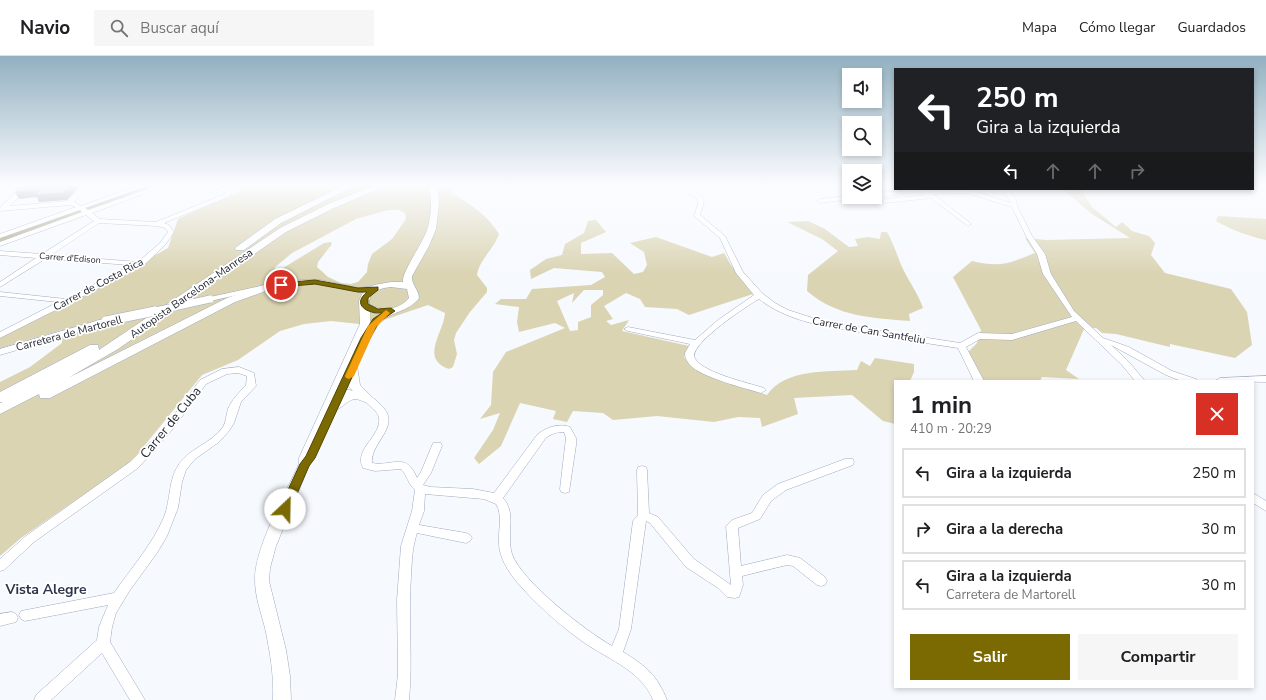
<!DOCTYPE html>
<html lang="es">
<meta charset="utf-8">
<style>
:root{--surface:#fff;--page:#f6f6f6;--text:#202124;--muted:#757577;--line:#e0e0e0;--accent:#7b6a01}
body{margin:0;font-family:"Nunito Sans",sans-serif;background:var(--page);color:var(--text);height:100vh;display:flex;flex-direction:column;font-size:15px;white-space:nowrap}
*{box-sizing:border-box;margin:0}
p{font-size:13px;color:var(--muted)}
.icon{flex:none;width:22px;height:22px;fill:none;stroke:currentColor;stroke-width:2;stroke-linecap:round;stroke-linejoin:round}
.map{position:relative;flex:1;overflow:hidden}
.sheet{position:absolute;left:894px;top:324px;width:360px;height:308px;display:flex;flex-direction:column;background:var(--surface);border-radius:0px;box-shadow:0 2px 6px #0003}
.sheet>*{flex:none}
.hud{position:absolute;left:894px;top:12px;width:360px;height:122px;border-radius:0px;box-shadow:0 2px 6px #0003;background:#202124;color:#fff;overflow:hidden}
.tools{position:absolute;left:842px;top:12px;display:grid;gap:8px}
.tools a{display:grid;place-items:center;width:40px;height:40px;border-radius:0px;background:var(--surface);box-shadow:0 2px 6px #0003;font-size:20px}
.pin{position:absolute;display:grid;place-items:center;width:34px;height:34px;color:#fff;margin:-17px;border:2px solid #fff;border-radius:50%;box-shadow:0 1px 4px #0007}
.me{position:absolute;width:44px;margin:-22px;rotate:24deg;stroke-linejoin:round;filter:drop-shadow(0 0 3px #0008)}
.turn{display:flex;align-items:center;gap:14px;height:84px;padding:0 16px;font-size:18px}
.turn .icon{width:52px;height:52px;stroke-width:2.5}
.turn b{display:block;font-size:28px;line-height:34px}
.lanes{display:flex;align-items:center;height:38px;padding:0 16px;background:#0003;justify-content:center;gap:20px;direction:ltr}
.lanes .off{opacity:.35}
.round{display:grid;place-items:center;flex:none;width:42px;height:42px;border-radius:0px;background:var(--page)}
.head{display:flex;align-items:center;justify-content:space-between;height:68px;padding:0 16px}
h1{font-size:24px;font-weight:700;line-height:30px}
.button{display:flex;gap:8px;margin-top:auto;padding:8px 16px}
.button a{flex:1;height:46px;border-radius:0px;background:var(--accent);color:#fff;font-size:16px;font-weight:700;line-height:46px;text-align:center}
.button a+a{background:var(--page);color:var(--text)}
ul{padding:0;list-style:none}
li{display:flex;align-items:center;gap:12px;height:50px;margin:0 8px 6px;padding:0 8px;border:2px solid var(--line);border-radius:0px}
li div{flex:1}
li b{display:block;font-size:15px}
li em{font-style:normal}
header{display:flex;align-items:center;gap:24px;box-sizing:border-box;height:56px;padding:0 20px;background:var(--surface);border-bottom:1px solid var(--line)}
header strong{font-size:19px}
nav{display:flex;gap:22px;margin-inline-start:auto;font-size:14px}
.search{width:280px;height:36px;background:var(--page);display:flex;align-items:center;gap:10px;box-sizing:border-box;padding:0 14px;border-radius:0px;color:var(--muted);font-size:15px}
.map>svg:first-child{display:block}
.green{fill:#dad4b3;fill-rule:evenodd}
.water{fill:#b1a984}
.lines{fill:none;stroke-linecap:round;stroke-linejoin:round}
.minor-casing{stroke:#9eaac3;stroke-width:1}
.major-casing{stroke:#9eaac3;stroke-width:1}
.highway-casing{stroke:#9eaac3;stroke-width:1}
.minor{fill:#fff;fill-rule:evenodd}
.major{fill:#fff;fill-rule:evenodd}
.highway{fill:#fff;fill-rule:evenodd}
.minor-bridge-far1-casing{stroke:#9eaac3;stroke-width:8;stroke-linecap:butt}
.minor-bridge-casing{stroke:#9eaac3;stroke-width:10;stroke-linecap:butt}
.minor-bridge-far1{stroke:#fff;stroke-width:7}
.minor-bridge{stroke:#fff;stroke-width:9}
.shaded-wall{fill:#7e8699}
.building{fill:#b4c0da;stroke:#7e8699}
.route{fill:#7b6a01;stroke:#504501}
.slow{fill:#f59e0b}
.labels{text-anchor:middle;stroke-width:3.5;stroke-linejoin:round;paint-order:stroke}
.far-street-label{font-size:9px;fill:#242933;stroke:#fff}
.street-label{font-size:11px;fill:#242933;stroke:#fff}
.near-street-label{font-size:13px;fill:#242933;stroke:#fff}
.near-neighbourhood-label{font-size:14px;font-weight:bold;fill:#2c364a;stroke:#fff}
</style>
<header>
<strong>Navio</strong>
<div class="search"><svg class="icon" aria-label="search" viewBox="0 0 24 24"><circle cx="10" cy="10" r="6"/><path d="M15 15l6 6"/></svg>Buscar aquí</div>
<nav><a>Mapa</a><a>Cómo llegar</a><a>Guardados</a></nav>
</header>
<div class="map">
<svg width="1266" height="644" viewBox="0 0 1266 644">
<rect width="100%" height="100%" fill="#f6f9fe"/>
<path class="green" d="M243 128H450L453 138C471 148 488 160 499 178 494 193 479 204 477 219L487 232V236L470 256 456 277 454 284 457 298 453 311 449 313C419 303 444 276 445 257L428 249 369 269 331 265 304 268 280 275 238 304 202 319 131 406 21 482 0 500V326L30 311 62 287V274L0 292V281L54 255 168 192 178 163 238 136ZM388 154H399L405 157 406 163 392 183 372 198 368 208 367 216 358 226 351 228 341 227 328 221 317 211 318 206 332 188 331 186 324 187 283 212 276 213 274 212 292 197 356 163Z
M1062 133H1081L1092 151 1116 171 1122 166 1132 175 1149 180 1155 187 1151 199 1165 217 1231 233 1247 256 1252 289 1235 302 1170 288V291L1116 278 1102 277 1096 272 1084 273 1066 314 1079 323 1042 321 1040 325H983L968 296 977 287 981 274 953 221 972 205C1000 212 1010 207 1035 197L1025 182 1046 184 1130 182 1092 158Z
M1218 160 1266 163V184C1248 180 1232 174 1216 165Z
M596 164 606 176 581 187V198L612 197 634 218 643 216 647 209 644 196 630 187 656 181 712 201 724 197 731 209 753 238 689 259 677 253 645 251 640 243 626 237 604 250 613 263 606 265 611 269 629 264 622 275 689 290 684 301 694 312 767 339C786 312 828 316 857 314L861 305 870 310 875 302 914 308V316L910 325H895V368L883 365 852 339 794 342 798 358 762 371 760 362 738 361 714 366 657 360 613 364 603 357 573 355 567 366 553 363 556 355 520 347 501 390 479 408 474 402 493 374 500 357 480 363 491 349 493 316 506 296 565 272 555 267 519 276 517 266 519 251 495 248 501 243H526L532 233 591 229 605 221 602 216 554 212 531 223 530 214 546 203 562 199 565 188 584 177 588 165ZM584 234H603V239L591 249V261L578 266V274L570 275 557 245 574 237 572 247Z
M808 165 825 173 849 191 858 190 855 183 868 181 880 183 881 176H887C894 188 897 200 903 213 909 226 918 237 923 252L909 258 910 265C873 262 837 261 807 235L808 219 838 195 822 183 787 166Z"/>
<path class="water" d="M154 128H166L0 186V181Z"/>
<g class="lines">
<g class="minor-casing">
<path id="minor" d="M24 128H31L10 150 68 145 84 128H90L74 146 81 150 143 128H152L85 152 88 154 162 128H171L92 157 100 163 156 166 225 138 226 137 207 128H216L232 136 230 140 164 167 169 169 174 176 165 189 143 210 0 282V276L58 246 0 240V236L66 243 131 209 45 203 0 231V226L36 202 0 199V195L42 198 94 165 86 159 0 190V186L82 156 80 154 0 182V178L76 151 70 149 0 155V152ZM99 167 157 170 165 172 168 176 160 187 138 206 51 199Z
M679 128H685C690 137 701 135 704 146L700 159 725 180 743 216 762 237 775 247 788 254 825 266 960 287 978 277 1012 278 1072 261 1043 218 1037 198 1026 180 1012 151 967 137 933 138 970 167 971 168 968 170 931 142 885 147 882 145 885 143 926 139 914 133 936 134 967 133 1011 147 1003 133H1009L1016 144 1018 152 1032 180 1045 198 1051 218 1074 255 1103 282 1129 291 1172 315 1196 323 1198 325H1181L1166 319 1111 289 1128 305 1145 325H1135L1122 309 1076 265 1012 284 980 283 966 291 984 325H974L958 292C930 288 902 283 874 278 834 272 791 268 759 243 745 251 694 285 694 300 698 316 749 327 764 332L766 334 761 337C744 332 701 321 690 309 687 305 685 302 685 297L690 288 628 275 624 273 628 271 695 284 718 264 754 239 736 217 720 182 694 160 698 148 697 142 683 134Z
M738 128C746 128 753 132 762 131 768 131 772 128 778 128 767 138 749 136 738 128Z
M889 128H895V131Z
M905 135 908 137 907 138 875 141V137Z
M849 140V141H855L852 143 820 147 817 145 820 143Z
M303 224H320L358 232 375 230 379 232C366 243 334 229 319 228 283 226 245 238 210 245L206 243 210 241 270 228Z
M103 263H106L110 265 109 267 0 299V293Z
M239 311 254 317 256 330 241 346 234 367 229 375 219 386 195 403 186 414 182 426 178 452 167 480 157 497 130 534 116 557 112 571 110 586 145 644H130L102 597 51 644H34L36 639 97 584 99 571 108 549 25 565 21 563 19 559 21 555 114 537C132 511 152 489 164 461 171 443 168 424 179 408 190 392 212 387 223 371 226 366 226 359 228 353 232 343 239 337 246 329L247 320 238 317 227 318 206 328 172 374 138 412 34 486 4 514 0 515V503L26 480 130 406 166 370 200 324 222 313Z
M1266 320V326L1215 325 1220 322Z
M368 340C373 341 377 345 381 349 403 370 370 386 372 407 392 411 406 395 417 422L421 416 433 387H441L442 390 431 417 423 429 430 431 473 433 494 437 537 379C546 371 559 367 570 371L576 382V389L569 436 565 437 561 436 560 433 566 382 564 376C556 376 550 378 545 383L503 442C517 457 506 479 512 498 522 526 586 575 612 590L619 573 633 465 638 459 637 414 638 411 642 410 646 411 647 414 649 457 658 461 694 503 731 529 726 470 732 464 752 457 763 439 778 428 845 403H853L854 406 853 409 786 434 771 445 760 463 738 472 741 510 787 499 800 502 825 521 827 525 825 529 821 530 817 529 793 510 787 509 742 520 743 529 739 541 735 542 727 541 718 532 686 511 650 467 646 465 631 573 623 596C646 610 657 619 667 644H653C641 613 604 602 579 583 557 567 534 546 516 525 508 515 499 501 499 487 498 475 503 459 496 448L484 443 425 438 424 455 419 469 466 477 470 479 472 482 470 485 466 487 417 477C412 492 412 505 411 520 408 562 413 603 409 644H395L398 618 397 544 401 490 412 455 415 434C408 428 407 419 401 413L375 415 363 412C353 393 382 380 379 362 378 354 368 350 363 343Z
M1253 437 1266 445V455L1253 447Z
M12 556 16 558 18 562 16 566 0 570V558Z"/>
</g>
<g class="major-casing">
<path id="major" d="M429 128H437L439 147 436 173 429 190 412 220C411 228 419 234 419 242 409 256 391 255 380 267 376 271 373 278 370 283H363L352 309 357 310 360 329 374 343 368 347C364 346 359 343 355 343 346 344 341 355 332 354L276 490 270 512 269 525 286 594 290 620 291 644H273C274 619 270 596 265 572 261 557 255 540 255 524 254 493 285 438 299 408V402L360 268 359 245 362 238 374 229 391 226H403C401 217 423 187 427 174 432 159 432 144 429 128ZM391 231 407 233 409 242C399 254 382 256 369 248 369 235 381 232 391 231ZM370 256 379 258 370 266ZM348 318V330L353 335 342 332Z"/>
</g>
<g class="highway-casing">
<path id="highway" d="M347 128H358L281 167 244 194H236L235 192 275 163Z
M378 128H390L334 152 286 176 118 293 68 322 227 242 270 227 275 230 274 232 235 246 50 342H40L39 338 0 358V347L3 346H0V336L90 289H98L99 294 280 172 328 148Z"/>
</g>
<use href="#minor" class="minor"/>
<use href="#major" class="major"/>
<use href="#highway" class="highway"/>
<g class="minor-bridge-far1-casing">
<path id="minor-bridge-far1" d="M151 256 210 243"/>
</g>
<g class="minor-bridge-casing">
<path id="minor-bridge" d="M106 265 155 255"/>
</g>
<use href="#minor-bridge-far1" class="minor-bridge-far1"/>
<use href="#minor-bridge" class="minor-bridge"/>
</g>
<path class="shaded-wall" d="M72 128H82L67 144 39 146 37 141 19 143 15 136 40 134Z"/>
<path class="building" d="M22 128H72L63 137 35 139 40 134 15 136Z"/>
<linearGradient id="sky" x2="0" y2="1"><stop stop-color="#92b0c0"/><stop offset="0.59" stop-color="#fbfcff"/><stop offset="1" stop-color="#fbfcff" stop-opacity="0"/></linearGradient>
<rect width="1266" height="218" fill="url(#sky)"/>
<path class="route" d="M315 224 358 232 378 231V234L368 242V248L378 253 391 252 395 255 379 266 370 282 315 402 309 410 289 456H281L279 453 300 408 306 400 361 282 373 263 382 257C368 258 351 249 367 236H358L315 228 281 231 278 229 281 227Z"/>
<path class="slow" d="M386 254 390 257 376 271 354 320 349 323 346 322 345 320 368 270Z"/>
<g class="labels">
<g class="far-street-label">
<text transform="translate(70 202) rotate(4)" y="3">Carrer d'Edison</text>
</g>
<g class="street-label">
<text transform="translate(98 228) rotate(-28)" y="4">Carrer de Costa Rica</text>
<text transform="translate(191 237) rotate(-35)" y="4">Autopista Barcelona-Manresa</text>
<text transform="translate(869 274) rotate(10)" y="4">Carrer de Can Santfeliu</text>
<text transform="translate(69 277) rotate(-15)" y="4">Carretera de Martorell</text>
</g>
<g class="near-street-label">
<text transform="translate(170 366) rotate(-51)" y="5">Carrer de Cuba</text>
</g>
<g class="near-neighbourhood-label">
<text x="46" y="538">Vista Alegre</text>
</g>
</g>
</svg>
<div class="tools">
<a><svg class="icon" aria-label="sound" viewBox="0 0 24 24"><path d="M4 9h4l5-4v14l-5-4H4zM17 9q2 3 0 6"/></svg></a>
<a><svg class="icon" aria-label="search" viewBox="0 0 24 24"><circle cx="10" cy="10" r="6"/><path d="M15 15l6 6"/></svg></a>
<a><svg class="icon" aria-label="layers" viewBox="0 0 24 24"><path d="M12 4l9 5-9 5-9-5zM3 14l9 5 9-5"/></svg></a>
</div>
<div class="pin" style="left:281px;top:229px;background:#d93025"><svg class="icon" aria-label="arrive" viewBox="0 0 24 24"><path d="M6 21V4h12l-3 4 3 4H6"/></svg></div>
<svg class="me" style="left:285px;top:453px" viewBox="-20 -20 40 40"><circle r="19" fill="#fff"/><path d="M0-13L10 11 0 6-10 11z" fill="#7b6a01"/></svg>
<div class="hud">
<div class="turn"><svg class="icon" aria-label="left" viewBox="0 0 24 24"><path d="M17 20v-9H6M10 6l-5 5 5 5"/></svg><div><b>250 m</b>Gira a la izquierda</div></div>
<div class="lanes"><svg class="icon" aria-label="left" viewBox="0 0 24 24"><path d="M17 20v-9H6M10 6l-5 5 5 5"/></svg><svg class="icon off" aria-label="ahead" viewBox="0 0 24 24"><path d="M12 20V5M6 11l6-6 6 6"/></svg><svg class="icon off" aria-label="ahead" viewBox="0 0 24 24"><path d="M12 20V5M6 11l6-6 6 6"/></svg><svg class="icon off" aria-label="right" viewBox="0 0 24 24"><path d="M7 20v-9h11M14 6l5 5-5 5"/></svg></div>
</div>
<section class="sheet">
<div class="head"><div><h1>1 min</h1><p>410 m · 20:29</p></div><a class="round" style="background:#d93025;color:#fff"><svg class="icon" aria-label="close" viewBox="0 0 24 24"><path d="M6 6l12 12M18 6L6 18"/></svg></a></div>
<ul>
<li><svg class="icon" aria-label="left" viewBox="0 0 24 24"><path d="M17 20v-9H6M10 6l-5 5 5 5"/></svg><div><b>Gira a la izquierda</b></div><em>250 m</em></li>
<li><svg class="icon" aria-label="right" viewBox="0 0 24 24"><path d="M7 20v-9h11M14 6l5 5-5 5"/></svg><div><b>Gira a la derecha</b></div><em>30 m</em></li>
<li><svg class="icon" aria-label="left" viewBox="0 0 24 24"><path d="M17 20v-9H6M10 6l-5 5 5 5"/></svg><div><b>Gira a la izquierda</b><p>Carretera de Martorell</p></div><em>30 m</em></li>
</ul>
<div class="button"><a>Salir</a><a>Compartir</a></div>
</section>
</div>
